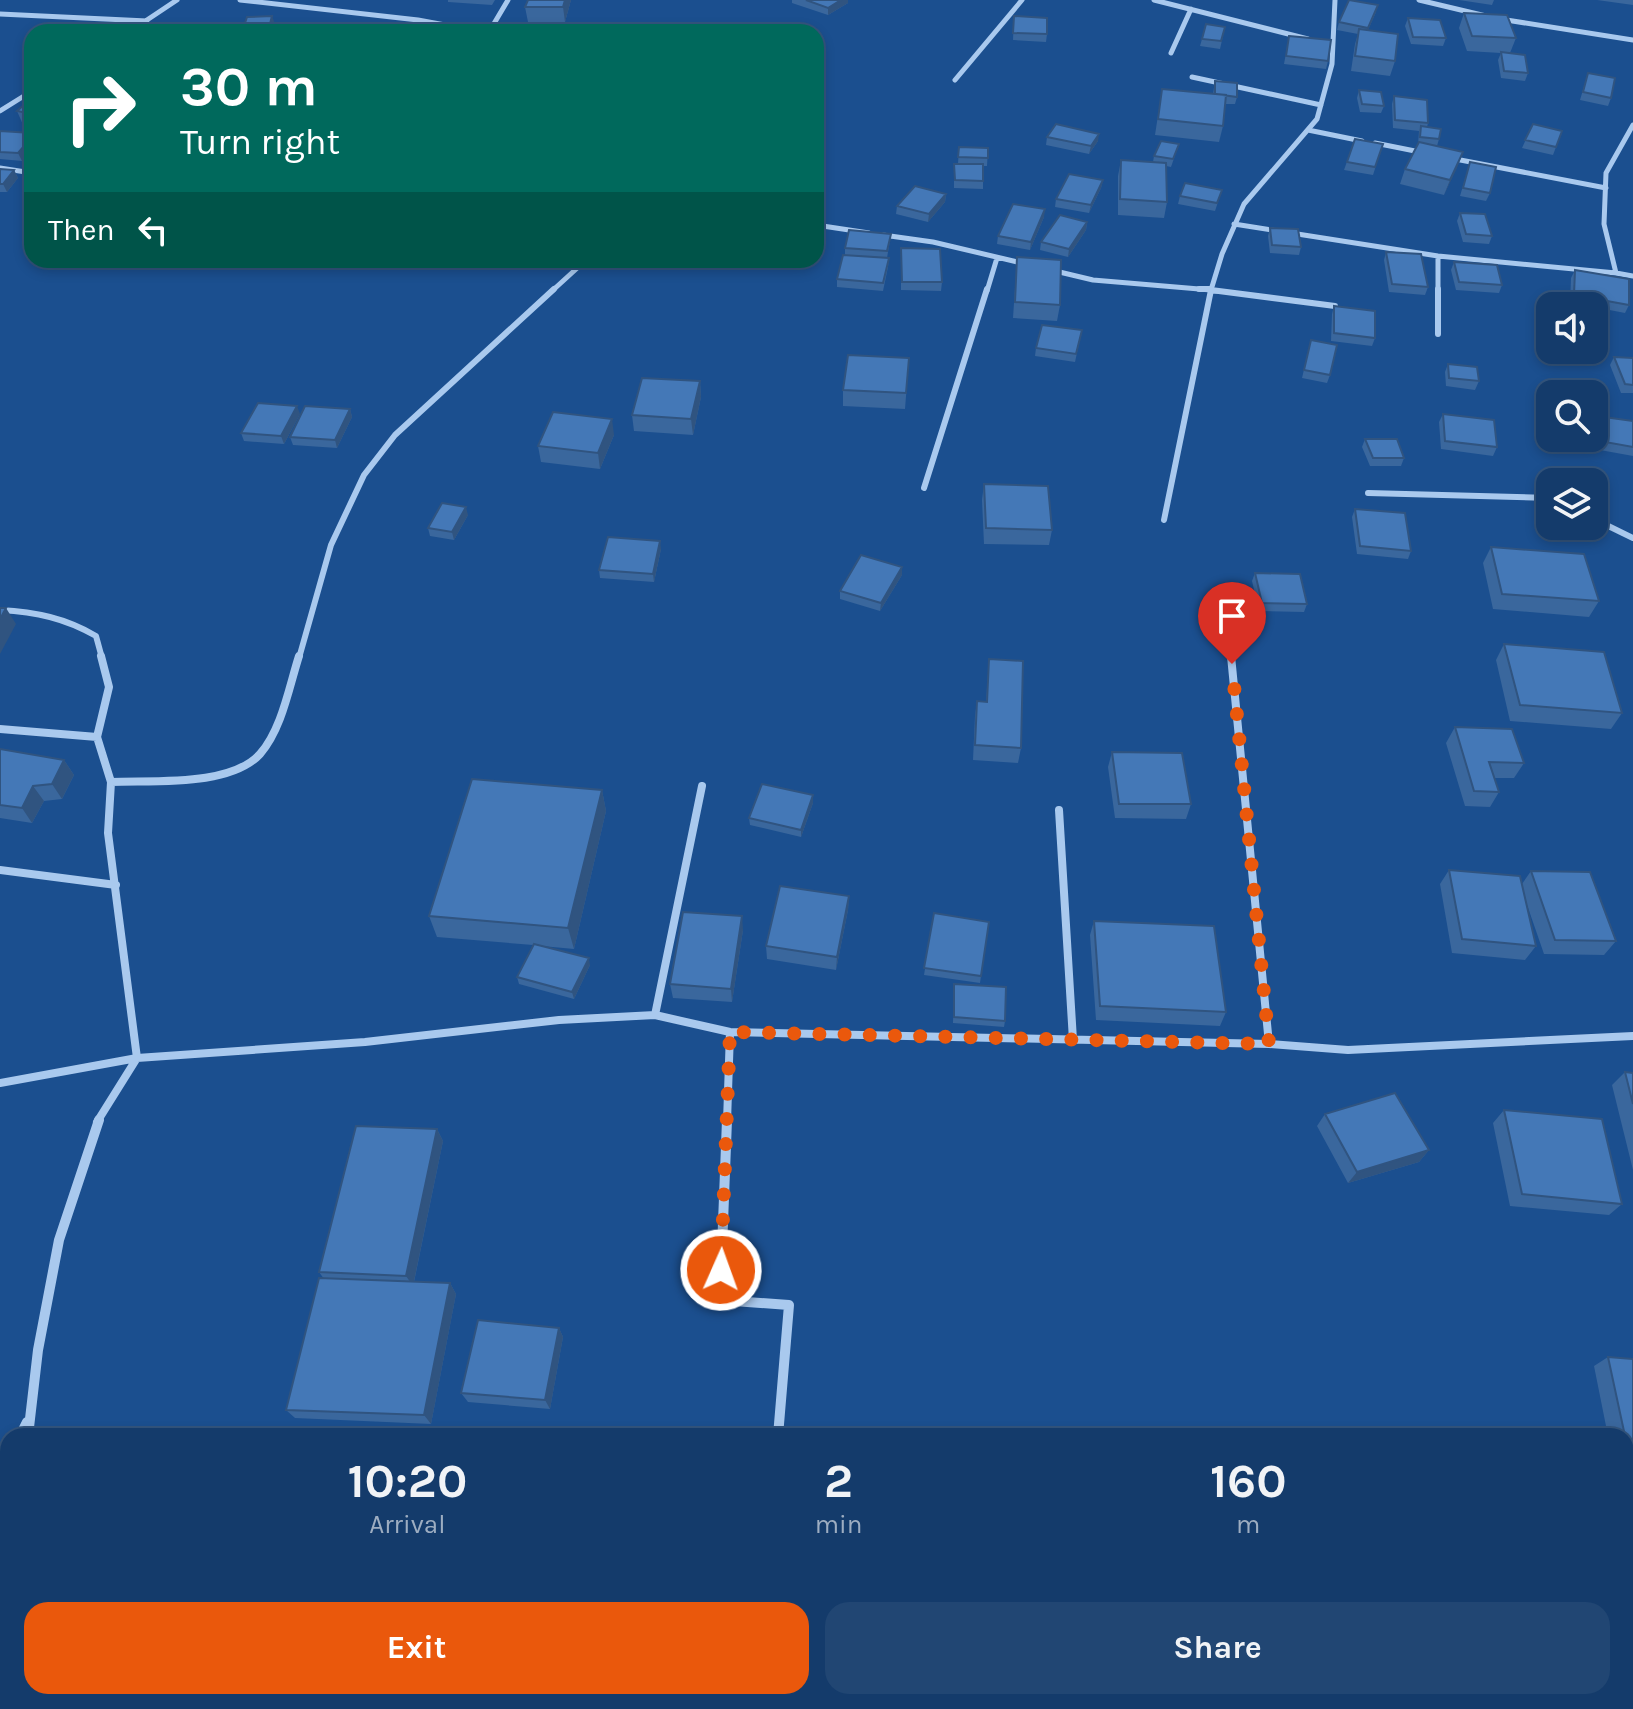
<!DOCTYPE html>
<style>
:root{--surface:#143b6b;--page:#214673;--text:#f1f3f6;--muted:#9dadc1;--line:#33557e;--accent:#ea580c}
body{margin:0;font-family:Karla,sans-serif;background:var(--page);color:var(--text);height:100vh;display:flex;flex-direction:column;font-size:30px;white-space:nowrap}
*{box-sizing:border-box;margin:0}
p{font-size:26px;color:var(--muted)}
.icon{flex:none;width:44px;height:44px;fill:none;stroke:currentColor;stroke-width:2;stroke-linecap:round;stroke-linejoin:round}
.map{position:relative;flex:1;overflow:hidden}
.side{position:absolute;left:0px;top:1428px;width:1634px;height:282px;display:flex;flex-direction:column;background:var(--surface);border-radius:24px 24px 0 0;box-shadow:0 4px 12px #0003,0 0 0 2px var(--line)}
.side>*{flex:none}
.hud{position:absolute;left:24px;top:24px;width:800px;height:244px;border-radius:24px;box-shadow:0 4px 12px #0003,0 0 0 2px var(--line);background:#00695c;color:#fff;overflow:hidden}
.controls{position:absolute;left:1536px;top:292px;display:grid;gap:16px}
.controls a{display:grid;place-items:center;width:72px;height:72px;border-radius:16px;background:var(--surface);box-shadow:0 4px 12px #0003,0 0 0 2px var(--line);font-size:40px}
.pin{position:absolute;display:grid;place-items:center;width:68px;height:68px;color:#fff;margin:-82px -34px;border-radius:50% 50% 50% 0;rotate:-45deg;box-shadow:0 0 8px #0007}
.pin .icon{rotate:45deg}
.me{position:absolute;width:88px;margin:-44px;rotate:2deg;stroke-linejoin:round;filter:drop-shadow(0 0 6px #0008)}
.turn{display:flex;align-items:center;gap:28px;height:168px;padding:0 24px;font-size:36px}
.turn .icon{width:104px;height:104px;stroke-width:2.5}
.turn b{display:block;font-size:56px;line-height:68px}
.then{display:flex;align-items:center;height:76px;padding:0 24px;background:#0003;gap:16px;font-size:30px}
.eta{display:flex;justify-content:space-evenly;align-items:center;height:136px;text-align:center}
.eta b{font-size:48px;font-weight:700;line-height:56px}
.cta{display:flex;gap:16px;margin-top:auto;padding:16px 24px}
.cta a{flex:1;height:92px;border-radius:24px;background:var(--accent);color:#fff;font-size:32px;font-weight:700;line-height:92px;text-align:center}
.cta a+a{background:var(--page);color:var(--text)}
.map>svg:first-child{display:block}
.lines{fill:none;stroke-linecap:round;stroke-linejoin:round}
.minor-far3{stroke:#a9c9ee;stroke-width:5}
.minor-far2{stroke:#a9c9ee;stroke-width:6}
.minor-far1{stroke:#a9c9ee;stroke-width:8}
.minor{stroke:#a9c9ee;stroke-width:10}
.wall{fill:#3a679d}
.shaded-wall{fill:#305480}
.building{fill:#4478b7;stroke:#305480;stroke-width:2}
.route{stroke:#ea580c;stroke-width:14;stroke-dasharray:0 25.2}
</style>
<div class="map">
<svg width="1633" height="1709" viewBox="0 0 1633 1709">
<rect width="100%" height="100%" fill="#1b4f8f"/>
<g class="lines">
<path class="minor-far3" d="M240 0 418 20 483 32
M1154 0 1308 39
M1419 0 1486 16
M0 14 147 21
M1500 19 1633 40
M129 32 177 0
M489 32 508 0
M1171 53 1191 9
M1192 77 1321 105
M955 80 1022 0
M0 111 32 91
M1633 125 1606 173 1604 224 1616 273 1633 276
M1308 130 1362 141
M1375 143 1425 153
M1450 158 1606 188
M0 168 32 173
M1234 224 1278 231
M816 225 869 233
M1291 233 1438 256 1616 273
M883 235 933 242 1026 264
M1438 256V291
M1051 270 1093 280 1211 290 1222 254 1244 204 1317 119 1332 64 1335 0
M552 291 586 260
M987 291 997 258
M1211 291H1218"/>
<path class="minor-far2" d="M1199 289H1211
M1438 289V334
M924 488 987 289
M1368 493 1550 498
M1594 519 1633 538
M1164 520 1211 290 1335 306
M0 610C36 612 65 618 96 636L102 658
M1229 632 1232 658
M299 658 331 545 364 475 395 435 554 289"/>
<path class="minor-far1" d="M1231 656 1269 1044
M0 729 97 737
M111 782C153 780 230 787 260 754 282 729 289 687 299 656
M1059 810 1073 1040
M0 870 116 885
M655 1015 702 786
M0 1083 137 1058 365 1042 559 1020 655 1015 730 1032 1269 1044 1348 1050 1633 1036
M97 1122 137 1058 108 833 111 782 97 737 109 687 101 656
M727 1122 730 1032"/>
<path class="minor" d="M727 1120 720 1300 789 1305 778 1436
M20 1436 27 1422
M28 1436 38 1350 59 1240 99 1120
M0 1476 8 1460
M0 1572 8 1569
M1626 1601H1633
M14 1702V1709"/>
</g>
<path class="wall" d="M448 0H495L492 5 448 2Z
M528 0H571L565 22H528L525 7Z
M792 0H848V3L828 15 792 3Z
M1459 0H1494L1492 5Z
M1597 0H1633V5Z
M1376 12 1368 30 1395 61 1390 76 1351 71 1355 44 1358 34 1337 30 1339 22Z
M1464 13 1516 38 1510 53 1528 73 1525 81 1501 78 1498 60 1501 53 1467 51 1459 28Z
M1014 16 1047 34 1046 42 1013 40Z
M1408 18 1446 38 1443 46 1411 44 1405 26Z
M1225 27 1220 49 1200 46 1202 39Z
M1289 36 1328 61 1326 69 1284 64Z
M1588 73 1611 98 1608 106 1580 100Z
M1215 81 1237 97 1235 104H1225L1223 126 1219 142 1155 135 1162 89 1213 94Z
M1359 90 1384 106 1381 113 1360 112 1357 98Z
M1394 96 1428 123 1427 127 1439 139 1437 146 1463 152 1444 195 1400 184 1405 169 1418 145 1419 131 1393 128 1392 104Z
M32 98V128L24 127 17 111Z
M1533 124 1562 131 1553 155 1522 148Z
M0 131 32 133V149L22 161 0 159Z
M1047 137 1098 141 1089 154 1046 145Z
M1355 139 1383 144 1373 175 1344 170Z
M1179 144 1171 167 1166 166 1167 202 1164 218 1118 215V176L1121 160 1153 162 1154 156Z
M959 147 988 148 987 166H983V189L954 188V164H958Z
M1470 162 1490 193 1486 201 1460 196Z
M0 169 14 170 18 178 7 192H0Z
M1103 180 1101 188 1089 213 1055 207 1056 199Z
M1222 190 1215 211 1178 204 1180 196Z
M946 194 945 202 928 222 896 214 897 206Z
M1460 213 1492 236 1489 244 1463 242 1457 221Z
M1044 217 1030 250 997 244 998 236Z
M1087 222 1086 230 1068 257 1040 250 1041 242Z
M1270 228 1301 247 1299 255 1270 253 1268 236Z
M891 234 887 258H889L888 267 883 291 837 287V279L845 255V248Z
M901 248 942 282 941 291 901 290Z
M1386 252 1428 287 1425 295 1389 292 1384 260Z
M1017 257 1060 305 1057 321 1013 318Z
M1454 262 1502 285 1499 293 1456 290 1451 270Z
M1575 270 1629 305 1625 313 1594 307V306L1570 303 1571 278Z
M1334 306 1375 338 1372 346 1331 341 1332 314Z
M1082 330 1075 362 1035 356 1036 348Z
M1311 340 1330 375 1327 383 1302 378Z
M1614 357 1633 358V393H1621L1610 365Z
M909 358 905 409 843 406V390Z
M1448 364 1479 381 1475 390 1446 386 1445 372Z
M700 381 701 397 693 435 634 431 632 415Z
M350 409 352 417 337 448 293 445 290 437Z
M300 414 284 444 244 441 241 433Z
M1443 414 1497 447 1493 456 1441 449 1439 422Z
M1604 417 1633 421V456L1600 450 1599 425Z
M614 435 600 469 541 462 538 446Z
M1365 439 1404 458 1401 466H1370L1362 447Z
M984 484 1052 530 1049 545 984 544 982 500Z
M1355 509 1411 551 1408 559 1357 554 1352 517Z
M468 515 454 540 430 536 428 528Z
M1491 547 1599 601 1589 617 1493 609 1483 563Z
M661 549 654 582 600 578 599 570Z
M1255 573 1307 604 1304 612 1259 611 1252 581Z
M902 575 880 611 840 599V591Z
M1504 644 1622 713 1611 729 1510 721 1496 660Z
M989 659 1021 748 1018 763 973 760 975 716 977 701 986 702Z
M1455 727 1524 763 1514 778H1494L1499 792 1490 807 1465 806 1446 743Z
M0 749 64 760 74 775 62 799 44 801 32 823 0 818Z
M1112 752 1191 804 1186 819 1115 818 1108 767Z
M602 790 606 811 574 949 542 946 590 965 574 999 519 984 517 977 533 945 437 937 429 916Z
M813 795V803L801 837 750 825 749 818Z
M1449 870 1522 884 1531 871 1616 941 1604 955 1544 954 1525 899 1536 946 1525 960 1452 953 1440 884Z
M849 896 848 910 836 970 767 959 766 946Z
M934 913 989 922 980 983 924 975Z
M1094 921 1226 1012 1220 1026 1096 1020 1090 935Z
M743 930 732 1002 673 998 670 984Z
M954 984 1005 1021 1004 1027 953 1023Z
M1625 1072 1633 1073V1170L1612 1085Z
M1504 1110 1622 1204 1609 1215 1510 1206 1493 1123Z
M1325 1114 1429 1150 1419 1162 1348 1183 1317 1126Z
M437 1129 443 1141 414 1282 450 1283 456 1294 431 1424 295 1418 286 1410 324 1279 319 1272Z
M559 1328 563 1337 550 1409 468 1402 461 1393Z
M1608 1357 1633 1359V1455L1626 1454V1436H1608L1594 1366Z"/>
<path class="shaded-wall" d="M565 0H571L565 22 563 7Z
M841 0H848V3L828 15V8Z
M272 16 275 24 272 32H268Z
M1099 134 1098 141 1089 154 1091 146Z
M32 137V149L22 161 18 153Z
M1463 152 1457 168 1444 195 1450 180Z
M14 170 18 178 7 192 3 184Z
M1103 180 1101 188 1089 213 1091 205Z
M946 194 945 202 928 222 929 214Z
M1045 209 1044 217 1030 250 1031 242Z
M1087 222 1086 230 1068 257 1069 249Z
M700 381 701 397 693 435 691 419Z
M297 406 300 414 284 444 281 436Z
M350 409 352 417 337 448 335 440Z
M612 419 614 435 600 469 598 453Z
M466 507 468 515 454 540 452 532Z
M660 541 661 549 654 582 653 574Z
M902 567V575L880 611 881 603Z
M6 608 16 624 0 654V619Z
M64 760 74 775 62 799 52 784Z
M33 786 44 801 32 823 22 808Z
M602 790 606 811 574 949 568 928Z
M813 795V803L801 837V830Z
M849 896 848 910 836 970 837 957Z
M742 916 743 930 732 1002 731 989Z
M589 958 590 965 574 999 572 992Z
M437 1129 443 1141 413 1286 406 1276Z
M1429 1150 1419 1162 1348 1183 1357 1172Z
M450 1283 456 1294 431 1424 424 1415Z
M559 1328 563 1337 550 1409 545 1400Z
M253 1702H276L253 1709H230Z"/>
<path class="building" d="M528 0H565L563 7H525Z
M806 0H841L828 8Z
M1349 0 1378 5 1368 28 1339 22Z
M1464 13 1507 15 1516 38 1472 36Z
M272 16 268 32H242L247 17Z
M1014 16 1047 18V34L1013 33Z
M1408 18 1440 20 1446 38 1413 37Z
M1206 24 1225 27 1221 41 1202 39Z
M1359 29 1398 34 1395 61 1355 56Z
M1289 36 1331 40 1328 61 1286 56Z
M1501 52 1525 55 1528 73 1504 71Z
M1588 73 1615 78 1611 98 1583 92Z
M1215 81 1237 83V97L1215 94Z
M1162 89 1226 95 1223 126 1158 119Z
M1359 90 1381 92 1384 106 1362 104Z
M1394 96 1427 100 1428 123 1395 120Z
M32 98V114L17 111Z
M1056 124 1099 134 1091 146 1047 137Z
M1533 124 1562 131 1556 147 1525 140Z
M1421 126 1441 129 1439 139 1420 137Z
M0 131 32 133V137L18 153 0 152Z
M1355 139 1383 144 1375 167 1347 162Z
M1161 141 1179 144 1173 159 1154 156Z
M1419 142 1463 152 1450 180 1405 169Z
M959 147 988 148V158L958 157Z
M1121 160 1166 163 1167 202 1120 199Z
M1470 162 1496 167 1490 193 1463 188Z
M954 164H983V181L955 180Z
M0 169 14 170 3 184H0Z
M1069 174 1103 180 1091 205 1056 199Z
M1185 183 1222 190 1217 203 1180 196Z
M915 186 946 194 929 214 897 206Z
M1013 204 1045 209 1031 242 998 236Z
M1460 213 1485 214 1492 236 1466 234Z
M1060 215 1087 222 1069 249 1041 242Z
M1270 228 1298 229 1301 247 1272 245Z
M849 230 891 234 887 251 845 248Z
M901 248 940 249 942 282H902Z
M1386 252 1421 254 1428 287 1392 284Z
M843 255 889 258 883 283 837 279Z
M1017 257 1061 260 1060 305 1015 302Z
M1454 262 1497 265 1502 285 1459 282Z
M1575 270 1629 279V305L1574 295Z
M1334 306 1375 311V338L1334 333Z
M1042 325 1082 330 1076 354 1036 348Z
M1311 340 1337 345 1330 375 1304 370Z
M848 355 909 358 906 393 843 390Z
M1614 357 1633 358V385L1625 384Z
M1448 364 1477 367 1479 381 1449 378Z
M642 378 700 381 691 419 632 415Z
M258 403 297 406 281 436 241 433Z
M305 406 350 409 335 440 290 437Z
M553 412 612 419 598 453 538 446Z
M1443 414 1494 420 1497 447 1445 441Z
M1604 417 1633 421V447L1605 442Z
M1365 439H1397L1404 458H1373Z
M984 484 1048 486 1052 530 986 528Z
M442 503 466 507 452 532 428 528Z
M1355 509 1405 513 1411 551 1360 546Z
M608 537 660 541 653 574 599 570Z
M1491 547 1584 554 1599 601 1502 594Z
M861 555 902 567 881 603 840 591Z
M1255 573 1300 574 1307 604 1262 603Z
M0 608H6L0 619Z
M1504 644 1604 652 1622 713 1520 705Z
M989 659 1023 661 1021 748 975 745 977 701 987 702Z
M1455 727 1512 729 1524 763 1489 762 1499 792 1474 791Z
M0 749 64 760 52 784 33 786 22 808 0 805Z
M1112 752 1182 753 1191 804H1119Z
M472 779 602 790 568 928 429 916Z
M762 784 813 795 801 830 749 818Z
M1449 870 1520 876 1536 946 1462 939Z
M1531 871 1590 872 1616 941 1555 940Z
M780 886 849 896 837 957 766 946Z
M683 912 742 916 731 989 670 984Z
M934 913 989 922 981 976 924 968Z
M1094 921 1214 926 1226 1012 1100 1006Z
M534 944 589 958 572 992 517 977Z
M954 984 1006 987 1005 1021 954 1017Z
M1625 1072 1633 1073V1104Z
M1395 1093 1429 1150 1357 1172 1325 1114Z
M1504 1110 1602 1119 1622 1204 1522 1194Z
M356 1126 437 1129 406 1276 319 1272Z
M319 1278 450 1283 424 1415 286 1410Z
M478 1320 559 1328 545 1400 461 1393Z
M1608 1357 1633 1359V1445H1627L1626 1436H1625Z
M107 1702H253L230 1709H107Z"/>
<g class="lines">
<path class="route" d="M721 1270 730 1032 1269 1044 1232 664"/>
</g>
</svg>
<div class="controls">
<a><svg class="icon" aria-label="sound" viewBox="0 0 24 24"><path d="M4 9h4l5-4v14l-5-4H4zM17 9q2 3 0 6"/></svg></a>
<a><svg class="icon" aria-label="search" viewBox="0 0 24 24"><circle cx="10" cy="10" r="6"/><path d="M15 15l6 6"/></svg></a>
<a><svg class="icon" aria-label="layers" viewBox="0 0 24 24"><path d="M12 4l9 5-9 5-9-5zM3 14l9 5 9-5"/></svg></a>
</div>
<div class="pin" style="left:1232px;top:664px;background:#d93025"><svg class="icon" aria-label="arrive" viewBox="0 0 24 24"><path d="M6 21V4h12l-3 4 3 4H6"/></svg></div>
<svg class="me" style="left:721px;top:1270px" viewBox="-20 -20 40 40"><circle r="17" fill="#ea580c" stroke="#fff" stroke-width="3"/><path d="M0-11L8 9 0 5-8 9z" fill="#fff"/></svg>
<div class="hud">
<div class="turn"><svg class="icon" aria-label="right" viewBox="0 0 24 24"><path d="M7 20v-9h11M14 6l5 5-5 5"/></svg><div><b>30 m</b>Turn right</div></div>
<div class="then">Then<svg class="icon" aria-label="left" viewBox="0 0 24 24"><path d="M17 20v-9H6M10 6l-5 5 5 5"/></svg></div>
</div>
<section class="side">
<div class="eta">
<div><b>10:20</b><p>Arrival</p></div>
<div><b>2</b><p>min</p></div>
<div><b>160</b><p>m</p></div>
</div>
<div class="cta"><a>Exit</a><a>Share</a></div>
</section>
</div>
